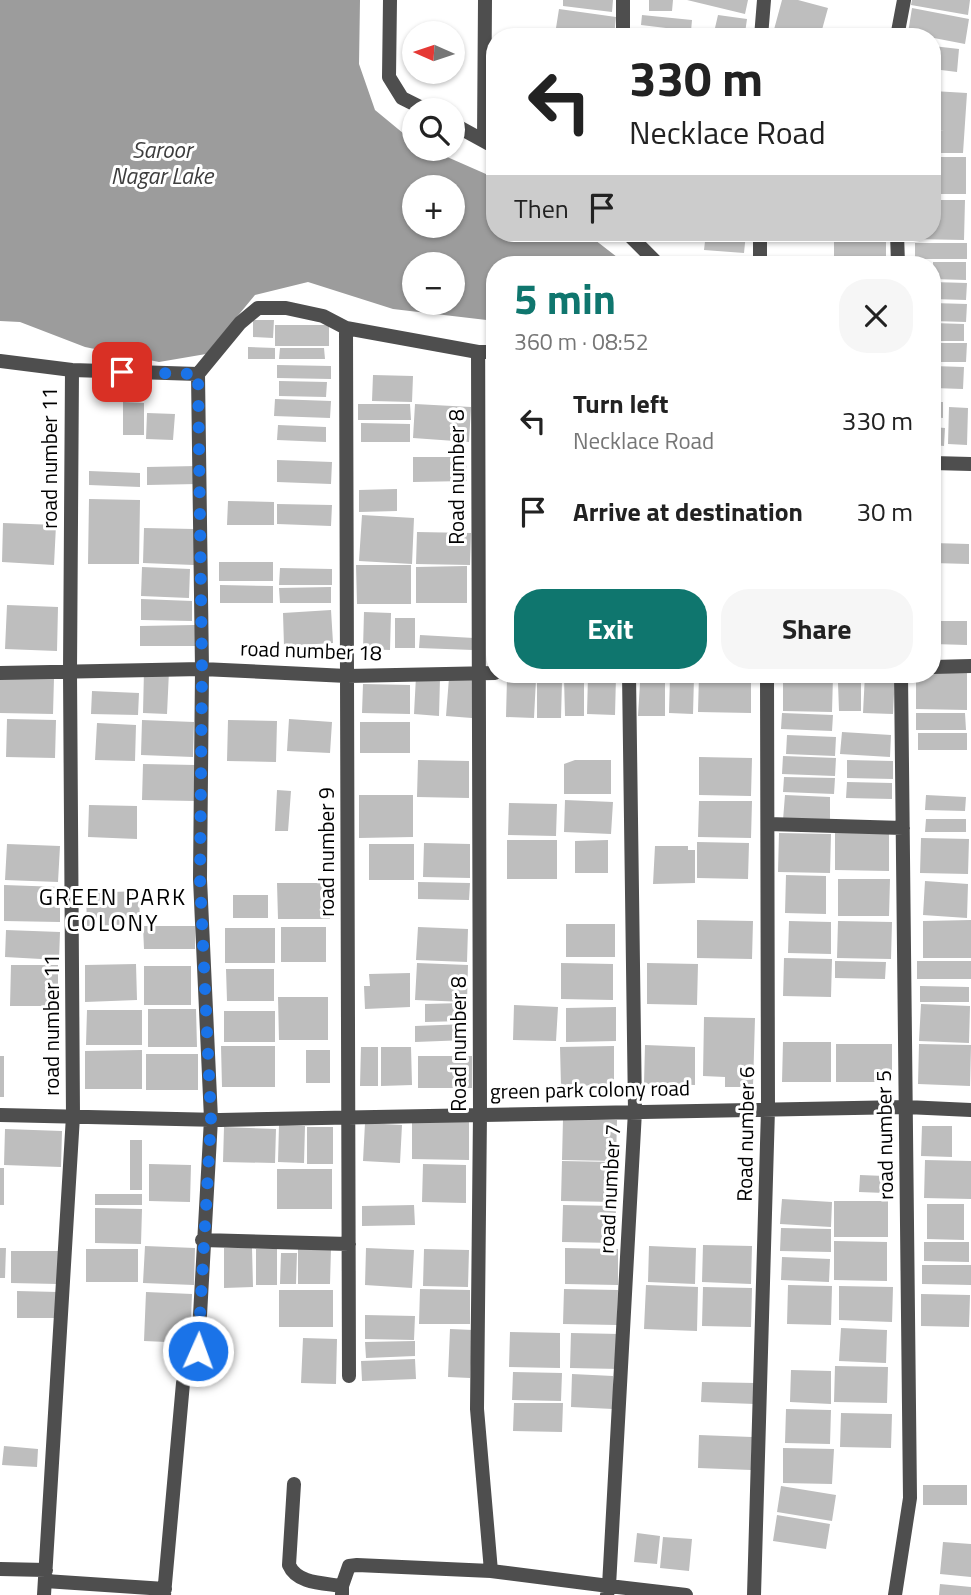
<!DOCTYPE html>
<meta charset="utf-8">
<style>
:root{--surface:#fff;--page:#f6f6f6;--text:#222;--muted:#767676;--accent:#0f766e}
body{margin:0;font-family:"Titillium Web",sans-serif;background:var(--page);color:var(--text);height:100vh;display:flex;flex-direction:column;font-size:26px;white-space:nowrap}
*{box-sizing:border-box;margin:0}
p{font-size:23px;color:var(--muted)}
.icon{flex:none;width:38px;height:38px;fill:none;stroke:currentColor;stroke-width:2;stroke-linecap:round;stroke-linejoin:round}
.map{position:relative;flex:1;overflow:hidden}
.panel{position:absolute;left:486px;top:256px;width:455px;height:427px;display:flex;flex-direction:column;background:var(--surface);border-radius:28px;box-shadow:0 2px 5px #0004}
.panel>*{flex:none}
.guide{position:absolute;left:486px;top:28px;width:455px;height:214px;border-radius:28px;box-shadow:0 2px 5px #0004;background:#fff;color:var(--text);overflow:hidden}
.needle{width:46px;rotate:273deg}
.buttons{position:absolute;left:402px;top:21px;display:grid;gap:14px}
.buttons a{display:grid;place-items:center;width:63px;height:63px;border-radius:50%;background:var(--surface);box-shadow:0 2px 5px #0004;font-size:35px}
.pin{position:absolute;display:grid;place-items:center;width:60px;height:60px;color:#fff;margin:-30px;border-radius:14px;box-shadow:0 4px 10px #0006}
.me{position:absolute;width:77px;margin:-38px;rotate:2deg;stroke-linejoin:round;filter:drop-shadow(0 0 5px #0008)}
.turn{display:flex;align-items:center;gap:24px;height:147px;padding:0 28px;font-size:32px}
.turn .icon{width:91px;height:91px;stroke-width:2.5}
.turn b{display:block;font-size:49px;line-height:60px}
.then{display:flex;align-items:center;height:66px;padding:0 28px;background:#0003;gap:14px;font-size:26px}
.round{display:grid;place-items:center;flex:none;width:74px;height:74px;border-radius:28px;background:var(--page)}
.head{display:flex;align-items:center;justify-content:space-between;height:119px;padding:0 28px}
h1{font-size:42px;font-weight:700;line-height:52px;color:var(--accent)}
.button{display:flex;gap:14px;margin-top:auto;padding:14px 28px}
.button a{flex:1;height:80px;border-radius:28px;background:var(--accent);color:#fff;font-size:28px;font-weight:700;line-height:80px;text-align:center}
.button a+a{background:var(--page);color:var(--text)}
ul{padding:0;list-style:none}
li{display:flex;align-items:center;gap:21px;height:91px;padding:0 28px}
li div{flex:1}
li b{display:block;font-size:26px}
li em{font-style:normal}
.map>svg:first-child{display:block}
.water{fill:#9c9c9c;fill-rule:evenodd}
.building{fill:#bebebe}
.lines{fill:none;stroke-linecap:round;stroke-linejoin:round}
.street{stroke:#4e4e4e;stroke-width:14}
.route{stroke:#1a73e8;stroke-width:12;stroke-dasharray:0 21.6}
.labels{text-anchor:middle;stroke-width:6;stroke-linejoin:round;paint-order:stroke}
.street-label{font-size:21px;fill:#000;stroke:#fff}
.water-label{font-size:23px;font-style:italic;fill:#3d3d3d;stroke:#fff}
.neighbourhood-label{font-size:23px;letter-spacing:2px;fill:#000;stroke:#fff}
</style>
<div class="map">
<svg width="971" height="1595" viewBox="0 0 971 1595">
<rect width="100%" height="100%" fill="#fff"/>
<path class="water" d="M0 0H360L359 64 375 110 415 143V149H429L495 178V233H586L626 264H495V321L393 309 308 282 255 295 206 354 159 362 85 347 20 322 0 321ZM415 187H453V226H415ZM415 264H453V303H415Z"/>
<path class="building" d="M563 0H613L612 12 563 6Z
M649 0H673L672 11H649Z
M687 0H748L745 14Z
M782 0H798L828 8 820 37H772Z
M912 0H970L968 15 911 5Z
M912 8 969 19 965 44 908 33Z
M559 9 616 17 614 36 556 28Z
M642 15 692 20 691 31 641 25Z
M718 15 747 19 745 33 715 28Z
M637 29 690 35V37H636Z
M933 46 959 49 957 72 933 69Z
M933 91 967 93 963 153H933V131L944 130H933Z
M933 157H966V194H933Z
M933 200H965L964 240 912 239V233H933Z
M706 233H746L744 253 704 250Z
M832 233H886V238L832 235Z
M834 241 886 242V264H834Z
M915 243H967V259H915Z
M933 262H966V280L933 279Z
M933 282 967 283 966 300 933 299Z
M933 303 967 304 966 322 933 321Z
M253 320H274L273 338 253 337Z
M933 323 964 324V341H933Z
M275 325H329V346H275Z
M933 343H967L966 362H933Z
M248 347 275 348V359H248Z
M280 348H324L325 359H279Z
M277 365 331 366V379L277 378Z
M933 366 964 367 963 389 933 388Z
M373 375 413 376 412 402 372 401Z
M279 381 327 382 326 397 279 396Z
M275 399 331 401 330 418 274 416Z
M123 402 144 403V435H123Z
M933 402H943V418L933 417Z
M358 404H410L411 420H358Z
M415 404 471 407 469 442 413 438Z
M949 407 968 408 967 445 948 444Z
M147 413 175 414 173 440 146 439Z
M361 423 410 424V442H361Z
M278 425 326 427V442L277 440Z
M933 427 945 428 944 446 933 445Z
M413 457H466L467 481 413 482Z
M277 460 332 462 331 484 277 482Z
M197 466V484L147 485V467Z
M89 471 140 473V487L89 485Z
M933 481H941V503H933Z
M397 489V511L359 512V490Z
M89 499 140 500 139 564H88Z
M228 501 274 502V525H227Z
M277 504 332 505 331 526 277 524Z
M362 515 414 518 412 564 359 561Z
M3 523 56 525 54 565 2 562Z
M144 528 194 529V565L143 563Z
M417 532 471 533 470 565 416 564Z
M933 543 969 544V564L933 563Z
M219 562H273V581H219Z
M356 565H411V604H357Z
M467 566V603H416V567Z
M142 567 190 569 189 598 141 596Z
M280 568 332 569V585H279Z
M220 585 273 586V603H220Z
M331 587V603H280L279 588Z
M141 599 192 601V621L141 620Z
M7 605 58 607 57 651 5 649Z
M331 610 333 643 284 646 283 613Z
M364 612 391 613 390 650 363 649Z
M395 618H415V648H395Z
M933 621H967V645L933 644Z
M195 625V646H140V626Z
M420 635 474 638 473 650 419 648Z
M144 670 169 671 167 714 143 713Z
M967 672V710L916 709V674Z
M699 674H751V713L698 712Z
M865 674H895L893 714 863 713Z
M783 675 833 676 832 712 783 711Z
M416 676 440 678 439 716 414 714Z
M588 676H616L615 715 587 714Z
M665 676V716H638L640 683 645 677Z
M670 676 694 677 693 714 669 713Z
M0 677 54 678 53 714 0 713Z
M449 678 474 680 472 718 446 716Z
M507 678 536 679 534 718 506 717Z
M564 678H584V716H565Z
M537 680 562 681 561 718H537Z
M838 683H861V711H839Z
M363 684 410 685V714L362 713Z
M92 691 139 693 138 715 91 714Z
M782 713 833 715 832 731 781 729Z
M916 713H965L966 730H916Z
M7 719 56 720 55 758 6 757Z
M289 719 332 722 330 753 287 751Z
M142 720 194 722 193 757 141 755Z
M228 720 277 721 276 762 227 761Z
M360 722H410V753H360Z
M97 723 136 725 135 761 95 760Z
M842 732 891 735 890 757 840 754Z
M918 733H967V750H918Z
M787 735 836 737 835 756 786 754Z
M783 756 836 758 835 776 782 774Z
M699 757 752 758 751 796 699 795Z
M418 760 469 761V798L417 797Z
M575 760H611V794H564V764Z
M847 760 893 761V779L847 778Z
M143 764 196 765 195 801 142 800Z
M784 777 835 778 834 794 783 792Z
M847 782 892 783V799L846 798Z
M277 790 291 791 288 831H275Z
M359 795H413V837L359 838Z
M785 795 830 797V821L783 820Z
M926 795 966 797 965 811 925 810Z
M565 800 613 802 611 834 564 832Z
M699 801H752L751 838 698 837Z
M509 803 557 804 556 836 508 835Z
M89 805 137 806V839L88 837Z
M926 819H966V832H925Z
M779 833 831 834 830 873 778 872Z
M835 833H889V871L835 870Z
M921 838 969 839 968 874 920 873Z
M507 840H557V879H507Z
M608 840V873H575V841Z
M697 842 749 843 748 879 697 878Z
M424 843 470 844V878L423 877Z
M7 844 60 846 58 882 5 880Z
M369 844H414V880H369Z
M655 846H688V850H695V883L653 884Z
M786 875 826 876V914L785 913Z
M838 879H890L889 916H838Z
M925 881 968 884 967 918 923 915Z
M418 882 470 883 469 900 418 899Z
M277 883H330V919H278Z
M4 885 60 887V922L4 921Z
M139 891 140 924 87 926 86 893Z
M233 895H268V918H233Z
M697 920 753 921 752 959 697 958Z
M971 920V958H923V921Z
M789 921 831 922V954L788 953Z
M838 921 892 922 891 959 837 958Z
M566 924H615V957H566Z
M143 926H195V949H144Z
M281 927H326V962H281Z
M418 927 468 929 467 962 416 960Z
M225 928H275V963H225Z
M6 930 60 932 59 960 5 957Z
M784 958 832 959 831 997 783 996Z
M835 961 886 962 885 979 835 978Z
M917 961H971V979H917Z
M417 963 468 965 467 1002 415 1000Z
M561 963 613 964V1000L561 999Z
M647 963 698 964 697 1005 647 1004Z
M136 964 137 1000 85 1002V965Z
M11 965H58V1006H10Z
M144 966H191V1005H144Z
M226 969H274V1001H227Z
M410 973V1007L365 1009 364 986H370L369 974Z
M920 986 969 987V1002H920Z
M278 997H328V1040H279Z
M463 1003 464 1021 425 1022V1004Z
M921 1004 970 1006 969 1043 919 1041Z
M514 1005 558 1007 556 1041 513 1040Z
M616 1007V1041L566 1042V1008Z
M148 1009H196L197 1047H148Z
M87 1010H142V1045H86Z
M224 1011H275V1042H224Z
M704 1017 755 1018 753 1087H725V1077L703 1076Z
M467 1024V1040L415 1042V1026Z
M783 1042H831V1082H782Z
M836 1044H892V1082H836Z
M919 1044 971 1045 970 1086 918 1084Z
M645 1045 695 1047V1085L644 1084Z
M221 1046H275V1087H222Z
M614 1046V1085L561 1086 560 1047Z
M361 1047H378V1086H360Z
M381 1047H411L412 1085 381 1086Z
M142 1050V1089H85V1051Z
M306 1050H330V1083H306Z
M146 1054H198V1090H146Z
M0 1056H4V1097H0Z
M418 1056H472V1088H418Z
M563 1119 617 1120 616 1161 562 1160Z
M412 1121 469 1122V1160L412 1159Z
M365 1123 402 1125 400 1163 363 1161Z
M279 1125 305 1126 304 1163 278 1162Z
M922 1126H952V1157L921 1156Z
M224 1127 276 1129 275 1163 223 1162Z
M307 1127H333V1164H307Z
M5 1129 62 1131 61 1167 4 1165Z
M130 1140H142V1190H130Z
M925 1160 971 1161V1199L924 1198Z
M562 1161 615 1162V1202L561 1201Z
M149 1164 191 1165 190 1202 149 1201Z
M423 1164 466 1165V1203L422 1202Z
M0 1168H4V1205H0Z
M277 1169H332V1209H277Z
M860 1175 885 1176V1193L859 1192Z
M95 1194H142V1205H95Z
M782 1199 832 1202 831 1227 780 1224Z
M834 1201H888V1237H834Z
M927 1204H964V1240L927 1239Z
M414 1205 415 1225 362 1226V1206Z
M563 1205 616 1206 615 1243 562 1242Z
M95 1208 142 1209 141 1244 95 1243Z
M781 1228 831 1229V1252L780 1251Z
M834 1241 887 1242V1281L834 1280Z
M924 1242H969V1262L924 1261Z
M703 1245 752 1246 751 1284 702 1282Z
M145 1246 195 1248 194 1285 143 1283Z
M649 1246 696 1248 695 1284 648 1282Z
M0 1248H6L5 1278H0Z
M224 1248H252L253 1287 224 1288Z
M366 1248 414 1250 412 1288 365 1285Z
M565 1248 618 1249V1285L565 1284Z
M86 1249H138V1282H86Z
M256 1249H277V1285H256Z
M298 1249H331L330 1284H298Z
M424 1249 469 1250 468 1287 423 1286Z
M11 1251H59L58 1284 11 1283Z
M281 1253H297L296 1284H280Z
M782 1257 830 1259 829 1282 781 1280Z
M922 1265H971V1285L922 1284Z
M646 1285 698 1287 697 1331 644 1329Z
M788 1285 832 1286 831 1325 787 1324Z
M839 1286 893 1287 892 1322 839 1320Z
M703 1287 752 1288 751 1327 702 1326Z
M420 1289 470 1290V1324H419Z
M564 1289 618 1290 617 1325 563 1324Z
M279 1290H333V1327H279Z
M17 1291 58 1292 57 1318H17Z
M146 1292 192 1294 190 1343 144 1341Z
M921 1294 970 1295 969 1327 921 1326Z
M365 1315 415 1316 414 1340 365 1339Z
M841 1328 887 1330 886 1363 839 1361Z
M450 1329 473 1330 470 1378 448 1377Z
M510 1332 560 1333V1368L509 1367Z
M571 1333 620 1334V1369L570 1368Z
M303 1338 337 1339 336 1384 301 1383Z
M415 1341V1356L366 1358 365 1342Z
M415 1359 416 1379 362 1381 361 1361Z
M835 1366 888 1367 887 1403 834 1402Z
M791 1370 831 1371V1404L790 1402Z
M513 1372 562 1373 561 1401 512 1400Z
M572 1374 613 1376V1409L571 1407Z
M702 1382 755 1383V1404L701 1402Z
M514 1403H563L562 1432 513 1431Z
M786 1409 831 1410 830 1444 785 1443Z
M841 1413 892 1414 891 1448 840 1447Z
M699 1435 752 1437 751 1470 698 1468Z
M4 1446 38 1449 37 1467 2 1465Z
M783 1448 834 1449 832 1484 783 1483Z
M923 1485H967V1505H923Z
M781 1486 836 1495 832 1521 777 1512Z
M777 1515 830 1524 826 1549 773 1541Z
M637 1533 660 1536 657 1564 634 1562Z
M663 1537 692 1539 689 1571 660 1568Z
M943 1542 971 1544V1577L940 1574Z
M940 1584 971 1587V1595H939Z"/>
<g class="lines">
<path class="street" d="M390 0 389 77 402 98 426 110
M623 37V0
M761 37 764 0
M897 37 904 0
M453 124 495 147
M484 140 485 0
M627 233 658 264
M897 233 898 264
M760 264V233
M346 328 349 1376
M0 361 72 370 198 374 240 323 258 308H286L323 316 346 328 478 352H495
M933 463 971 464
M933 667 971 666
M0 673 202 669 347 676 495 673
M768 824 903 828
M0 1115 220 1120 906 1107 971 1110
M202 1240 349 1244
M294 1484 289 1565C297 1584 324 1583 342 1586V1594
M0 1569 46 1570
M491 1571 609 1586 635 1111 629 674
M45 1581 165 1589
M342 1586 349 1566 357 1565 491 1571 477 1409 480 1113 478 352
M44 1595 73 1116 70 672 72 370
M164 1595 183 1383 198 1351 211 1119 200 879 202 669 198 374
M607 1595 609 1586 686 1595
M754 1595 768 1109 767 674
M895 1595 910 1498 901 674"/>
</g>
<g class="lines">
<path class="route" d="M122 372 198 374 202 669 200 879 211 1119 198 1351"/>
</g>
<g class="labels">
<g class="street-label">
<text transform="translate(50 458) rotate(-90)" y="7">road number 11</text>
<text transform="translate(457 477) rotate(-90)" y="7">Road number 8</text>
<text transform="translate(311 651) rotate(2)" y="7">road number 18</text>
<text transform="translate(327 852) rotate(-90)" y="7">road number 9</text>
<text transform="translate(52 1025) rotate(-90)" y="7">road number 11</text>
<text transform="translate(459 1044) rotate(-90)" y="7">Road number 8</text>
<text transform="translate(590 1090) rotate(-1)" y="7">green park colony road</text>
<text transform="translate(746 1134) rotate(-89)" y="7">Road number 6</text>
<text transform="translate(885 1135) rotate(-91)" y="7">road number 5</text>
<text transform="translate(610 1189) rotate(-87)" y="7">road number 7</text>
</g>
<g class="water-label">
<text x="162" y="158">Saroor<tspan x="162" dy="26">Nagar Lake</tspan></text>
</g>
<g class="neighbourhood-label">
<text x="113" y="905">GREEN PARK<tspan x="113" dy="26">COLONY</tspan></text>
</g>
</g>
</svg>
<div class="buttons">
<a><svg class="needle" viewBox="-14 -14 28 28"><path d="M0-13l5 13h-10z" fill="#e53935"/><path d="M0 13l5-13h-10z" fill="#767676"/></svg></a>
<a><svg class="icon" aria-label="search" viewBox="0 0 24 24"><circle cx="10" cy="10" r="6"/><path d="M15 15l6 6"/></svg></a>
<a>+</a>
<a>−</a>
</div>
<div class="pin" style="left:122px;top:372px;background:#d93025"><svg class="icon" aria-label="arrive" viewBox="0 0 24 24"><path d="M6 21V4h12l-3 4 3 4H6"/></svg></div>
<svg class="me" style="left:198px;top:1351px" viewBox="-20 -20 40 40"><circle r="17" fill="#1a73e8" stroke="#fff" stroke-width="3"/><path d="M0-11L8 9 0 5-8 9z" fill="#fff"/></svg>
<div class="guide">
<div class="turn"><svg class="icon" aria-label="left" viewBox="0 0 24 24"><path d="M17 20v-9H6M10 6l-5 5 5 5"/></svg><div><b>330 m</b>Necklace Road</div></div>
<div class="then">Then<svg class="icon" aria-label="arrive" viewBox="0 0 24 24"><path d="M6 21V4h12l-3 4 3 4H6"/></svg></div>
</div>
<section class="panel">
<div class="head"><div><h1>5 min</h1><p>360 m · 08:52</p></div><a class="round"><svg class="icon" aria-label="close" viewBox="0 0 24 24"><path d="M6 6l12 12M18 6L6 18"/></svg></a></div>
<ul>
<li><svg class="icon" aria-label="left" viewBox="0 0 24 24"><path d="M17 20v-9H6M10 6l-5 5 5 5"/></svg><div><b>Turn left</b><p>Necklace Road</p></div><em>330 m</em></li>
<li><svg class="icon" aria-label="arrive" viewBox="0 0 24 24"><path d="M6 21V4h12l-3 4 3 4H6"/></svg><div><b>Arrive at destination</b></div><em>30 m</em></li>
</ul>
<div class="button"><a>Exit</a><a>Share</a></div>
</section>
</div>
